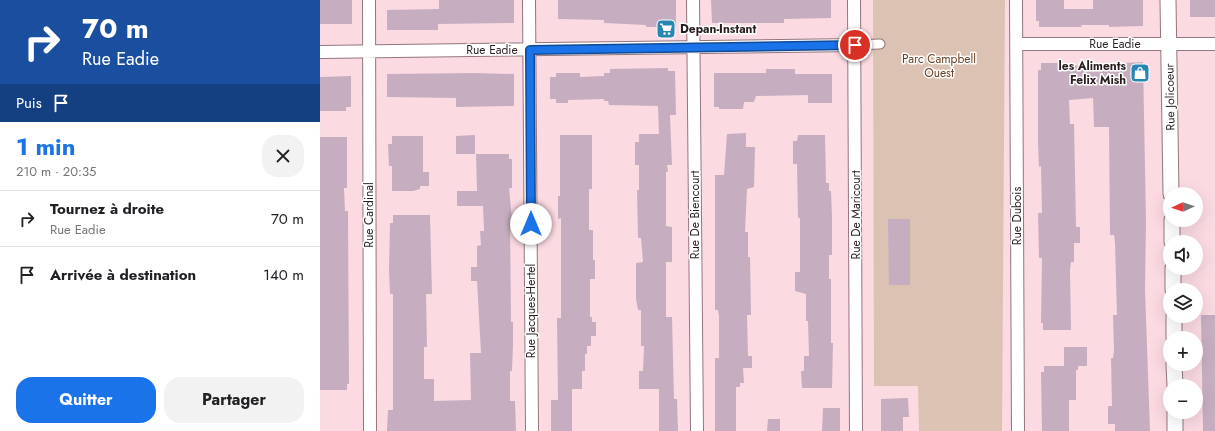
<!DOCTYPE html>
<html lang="fr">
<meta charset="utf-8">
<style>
:root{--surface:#fff;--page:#f2f2f2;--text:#202124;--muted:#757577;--line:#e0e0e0;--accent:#1a73e8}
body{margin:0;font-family:Jost,sans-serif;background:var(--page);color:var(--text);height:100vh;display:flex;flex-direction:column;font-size:15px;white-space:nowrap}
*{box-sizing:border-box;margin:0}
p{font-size:13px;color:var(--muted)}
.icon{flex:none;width:22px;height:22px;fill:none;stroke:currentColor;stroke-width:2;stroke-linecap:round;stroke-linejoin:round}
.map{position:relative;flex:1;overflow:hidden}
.sheet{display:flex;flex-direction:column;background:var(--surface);width:320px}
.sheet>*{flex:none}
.banner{background:#1a4fa0;color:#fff;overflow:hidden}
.needle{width:26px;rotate:266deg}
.controls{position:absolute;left:843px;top:187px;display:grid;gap:8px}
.controls a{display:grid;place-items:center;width:40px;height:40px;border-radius:50%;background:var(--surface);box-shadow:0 4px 16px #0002;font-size:20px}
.pin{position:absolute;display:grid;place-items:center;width:34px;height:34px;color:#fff;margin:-17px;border:2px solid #fff;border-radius:50%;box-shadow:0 1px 4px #0007}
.me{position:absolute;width:44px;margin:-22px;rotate:0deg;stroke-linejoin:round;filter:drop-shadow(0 0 3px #0008)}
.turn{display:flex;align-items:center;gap:14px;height:84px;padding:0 16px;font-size:18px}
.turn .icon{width:52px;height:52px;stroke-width:2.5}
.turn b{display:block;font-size:28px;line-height:34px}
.then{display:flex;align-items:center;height:38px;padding:0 16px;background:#0003;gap:8px;font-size:15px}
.round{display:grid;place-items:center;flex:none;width:42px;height:42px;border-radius:16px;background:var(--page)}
.headline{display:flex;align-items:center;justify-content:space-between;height:68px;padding:0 16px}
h1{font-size:24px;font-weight:700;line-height:30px;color:var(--accent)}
.primary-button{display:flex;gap:8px;margin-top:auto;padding:8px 16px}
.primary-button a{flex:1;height:46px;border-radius:16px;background:var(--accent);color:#fff;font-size:16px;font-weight:700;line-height:46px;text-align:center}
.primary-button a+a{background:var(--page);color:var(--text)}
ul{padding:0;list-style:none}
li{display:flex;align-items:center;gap:12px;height:56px;padding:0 16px;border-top:1px solid var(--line)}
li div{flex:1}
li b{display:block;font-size:15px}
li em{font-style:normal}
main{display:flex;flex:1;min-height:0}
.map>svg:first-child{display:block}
.green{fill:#dbc2b3}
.building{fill:#c6aec0}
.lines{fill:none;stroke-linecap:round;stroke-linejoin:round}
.pedestrian-casing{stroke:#93767e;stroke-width:11}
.minor-casing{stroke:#93767e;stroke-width:14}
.tertiary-casing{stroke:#93767e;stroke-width:17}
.pedestrian{stroke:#fff;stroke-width:9}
.minor{stroke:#fff;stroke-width:12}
.tertiary{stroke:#fff;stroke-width:15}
.route-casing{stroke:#114b97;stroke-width:10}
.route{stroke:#1a73e8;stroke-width:7}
.labels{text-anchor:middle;stroke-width:3;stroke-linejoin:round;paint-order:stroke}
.poi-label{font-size:12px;font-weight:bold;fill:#2a1e21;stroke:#fff;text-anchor:start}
.street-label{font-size:12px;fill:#2a1e21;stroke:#fff}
.park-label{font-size:12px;fill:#6a4126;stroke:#fff}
</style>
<main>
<section class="sheet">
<div class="banner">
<div class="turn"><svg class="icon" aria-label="right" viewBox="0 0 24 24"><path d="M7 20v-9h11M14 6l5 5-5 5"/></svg><div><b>70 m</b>Rue Eadie</div></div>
<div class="then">Puis<svg class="icon" aria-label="arrive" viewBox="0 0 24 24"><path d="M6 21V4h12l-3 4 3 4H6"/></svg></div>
</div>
<div class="headline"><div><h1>1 min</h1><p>210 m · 20:35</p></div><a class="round"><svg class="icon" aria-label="close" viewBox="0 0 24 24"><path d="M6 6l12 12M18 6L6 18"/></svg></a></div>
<ul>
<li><svg class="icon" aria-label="right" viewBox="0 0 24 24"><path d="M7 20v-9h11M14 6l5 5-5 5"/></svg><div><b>Tournez à droite</b><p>Rue Eadie</p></div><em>70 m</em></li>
<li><svg class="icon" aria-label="arrive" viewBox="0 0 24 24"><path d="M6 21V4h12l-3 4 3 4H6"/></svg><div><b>Arrivée à destination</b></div><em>140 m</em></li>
</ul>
<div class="primary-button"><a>Quitter</a><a>Partager</a></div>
</section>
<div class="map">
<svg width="895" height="431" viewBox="0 0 895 431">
<rect width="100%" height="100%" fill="#fbdae2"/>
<path class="green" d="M553 0H685L682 431H599L598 386H554Z"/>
<path class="building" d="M0 0H32V24H0Z
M119 0H194V23L118 24V30H67V10L119 9Z
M238 0H356V29L338 30V27H326V25L284 23V20L238 19Z
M391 0H511V18L464 19V23H392Z
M716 0H744V9H773V0H823V26L789 27V25H761L762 27H719V21H716Z
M870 0H895V17H870Z
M823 62 826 220 825 290 830 431H795V424H788V406H792L791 358H793L794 351 793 315H797L795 243 794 235H790L789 127H774L773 98 749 100 750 124H754L756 227H760V243H754V262H751L750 270 751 330H723V323H721L722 258H719L718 213H722L721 166 719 167 718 142V70H721V63H745V66Z
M348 68V71H355L356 115H350L352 165H347L348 172H346V226L352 227V262H346V317H352L354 399H357L358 431H339V389H319V371H323L324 346H321V310H318L316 299V263L323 262 321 238H318L317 190H319V165H315V142H319V134H339L338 106 289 105 288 101H284V99L248 100V103H236V99H230V77H236V73H260V77L284 76V73H290V69Z
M446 69H475V74H512V103H488V95L436 96 434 102H424L423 109H399V107H394V73H446Z
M155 73 194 74V106L136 107V98L67 97V74Z
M31 76V107H26V111H0V77Z
M426 133V147H435L434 187 427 189 425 232H428V257H430L431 315H427L428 356H432V368H423L424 383H420V387H416V431H395V358H399V316L398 310H395V175H404L407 134Z
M155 135V154H136V136Z
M240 135H272V189H269V230H273V260H275V279H270V317H272V322H276V336H271V346H267V354H265V371H262V389H252V431H231V400H238L237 318H241V218L238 219V196H240Z
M478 135H505L506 183H509V191H511L512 216V255H509V279H511V343H513L512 388H482L481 371H484V356H489L488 321H486V294L475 291V272H480V218H478L477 164H473V141H477Z
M72 136H103V172H109V186H100V189L93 191H72V166H69L68 144H72Z
M0 137H27V188H24L25 211H28L29 384H27V390H0Z
M156 154H189V159H192V188H189L192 220H190L191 322H193V344L192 371H190V401H195L196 431H67L68 410H73V294H70L69 270 70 223H73V215H110L112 294H106L107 347H104V379H114V401L151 400 150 353H161L157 281H151V267H157V246L161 245 160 231H164L163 206H137V191H157Z
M568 219H590V285H569Z
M881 315H895V431H883Z
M744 347H767V366H758V370H756V400H749V431H722L721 372H724V366H744Z
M588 398 589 417H583V431H561V399Z
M503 408H520V431H502Z
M448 419H460V431H447Z"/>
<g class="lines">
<g class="pedestrian-casing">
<path id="pedestrian" d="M535 45 560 44"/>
</g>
<g class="minor-casing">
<path id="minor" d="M49 0 50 431
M209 0 212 431
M373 0 377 431
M534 0 536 431
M696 0 698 431
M696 44H895
M0 52 535 45"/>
</g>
<g class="tertiary-casing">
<path id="tertiary" d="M848 0 851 194
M852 220V242
M853 268V290
M854 316V338
M854 364 855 386
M855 412V431"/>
</g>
<use href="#pedestrian" class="pedestrian"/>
<use href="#minor" class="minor"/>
<use href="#tertiary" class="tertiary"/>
</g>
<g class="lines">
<g class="route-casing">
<path id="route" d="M211 224 210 50 535 45"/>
</g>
<use href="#route" class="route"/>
</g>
<defs>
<g id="supermarket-square" transform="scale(1)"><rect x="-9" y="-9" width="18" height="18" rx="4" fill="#2787b2" stroke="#fff"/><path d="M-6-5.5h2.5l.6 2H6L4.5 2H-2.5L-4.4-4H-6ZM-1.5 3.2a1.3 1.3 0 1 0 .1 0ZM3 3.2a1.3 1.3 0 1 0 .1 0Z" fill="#fff"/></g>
<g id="shop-square" transform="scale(1)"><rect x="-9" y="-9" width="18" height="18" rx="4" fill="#2787b2" stroke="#fff"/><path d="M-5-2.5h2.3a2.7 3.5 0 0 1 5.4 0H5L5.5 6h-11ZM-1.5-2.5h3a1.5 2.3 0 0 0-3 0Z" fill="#fff"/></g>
</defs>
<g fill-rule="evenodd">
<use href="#supermarket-square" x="346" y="29"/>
<use href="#shop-square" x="820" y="73"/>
</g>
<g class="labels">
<g class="poi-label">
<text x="360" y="33">Depan-Instant</text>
<text x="806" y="70" text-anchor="end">les Aliments<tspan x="806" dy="14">Felix Mish</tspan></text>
</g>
<g class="street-label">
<text x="795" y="48">Rue Eadie</text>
<text x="172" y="54">Rue Eadie</text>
<text transform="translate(850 97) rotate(-91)" y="4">Rue Jolicoeur</text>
<text transform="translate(49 215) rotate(-90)" y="4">Rue Cardinal</text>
<text transform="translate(375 215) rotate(-90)" y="4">Rue De Biencourt</text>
<text transform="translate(536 215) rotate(-90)" y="4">Rue De Maricourt</text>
<text transform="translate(697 216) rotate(-90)" y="4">Rue Dubois</text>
<text transform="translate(211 311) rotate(-90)" y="4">Rue Jacques-Hertel</text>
</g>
<g class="park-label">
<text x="619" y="63">Parc Campbell<tspan x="619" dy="14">Ouest</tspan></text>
</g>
</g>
</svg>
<div class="controls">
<a><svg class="needle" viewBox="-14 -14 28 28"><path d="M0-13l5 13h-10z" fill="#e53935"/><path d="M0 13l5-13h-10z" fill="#757577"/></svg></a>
<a><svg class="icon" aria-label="sound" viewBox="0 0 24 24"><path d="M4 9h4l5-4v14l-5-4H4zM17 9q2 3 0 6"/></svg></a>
<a><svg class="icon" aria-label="layers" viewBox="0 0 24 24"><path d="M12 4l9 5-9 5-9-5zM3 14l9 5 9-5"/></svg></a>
<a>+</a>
<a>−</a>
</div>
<div class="pin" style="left:535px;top:45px;background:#d93025"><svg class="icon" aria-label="arrive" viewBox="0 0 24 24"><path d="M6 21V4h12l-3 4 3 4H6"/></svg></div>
<svg class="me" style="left:211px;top:224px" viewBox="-20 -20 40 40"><circle r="19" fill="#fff"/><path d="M0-13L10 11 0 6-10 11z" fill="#1a73e8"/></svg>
</div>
</main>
